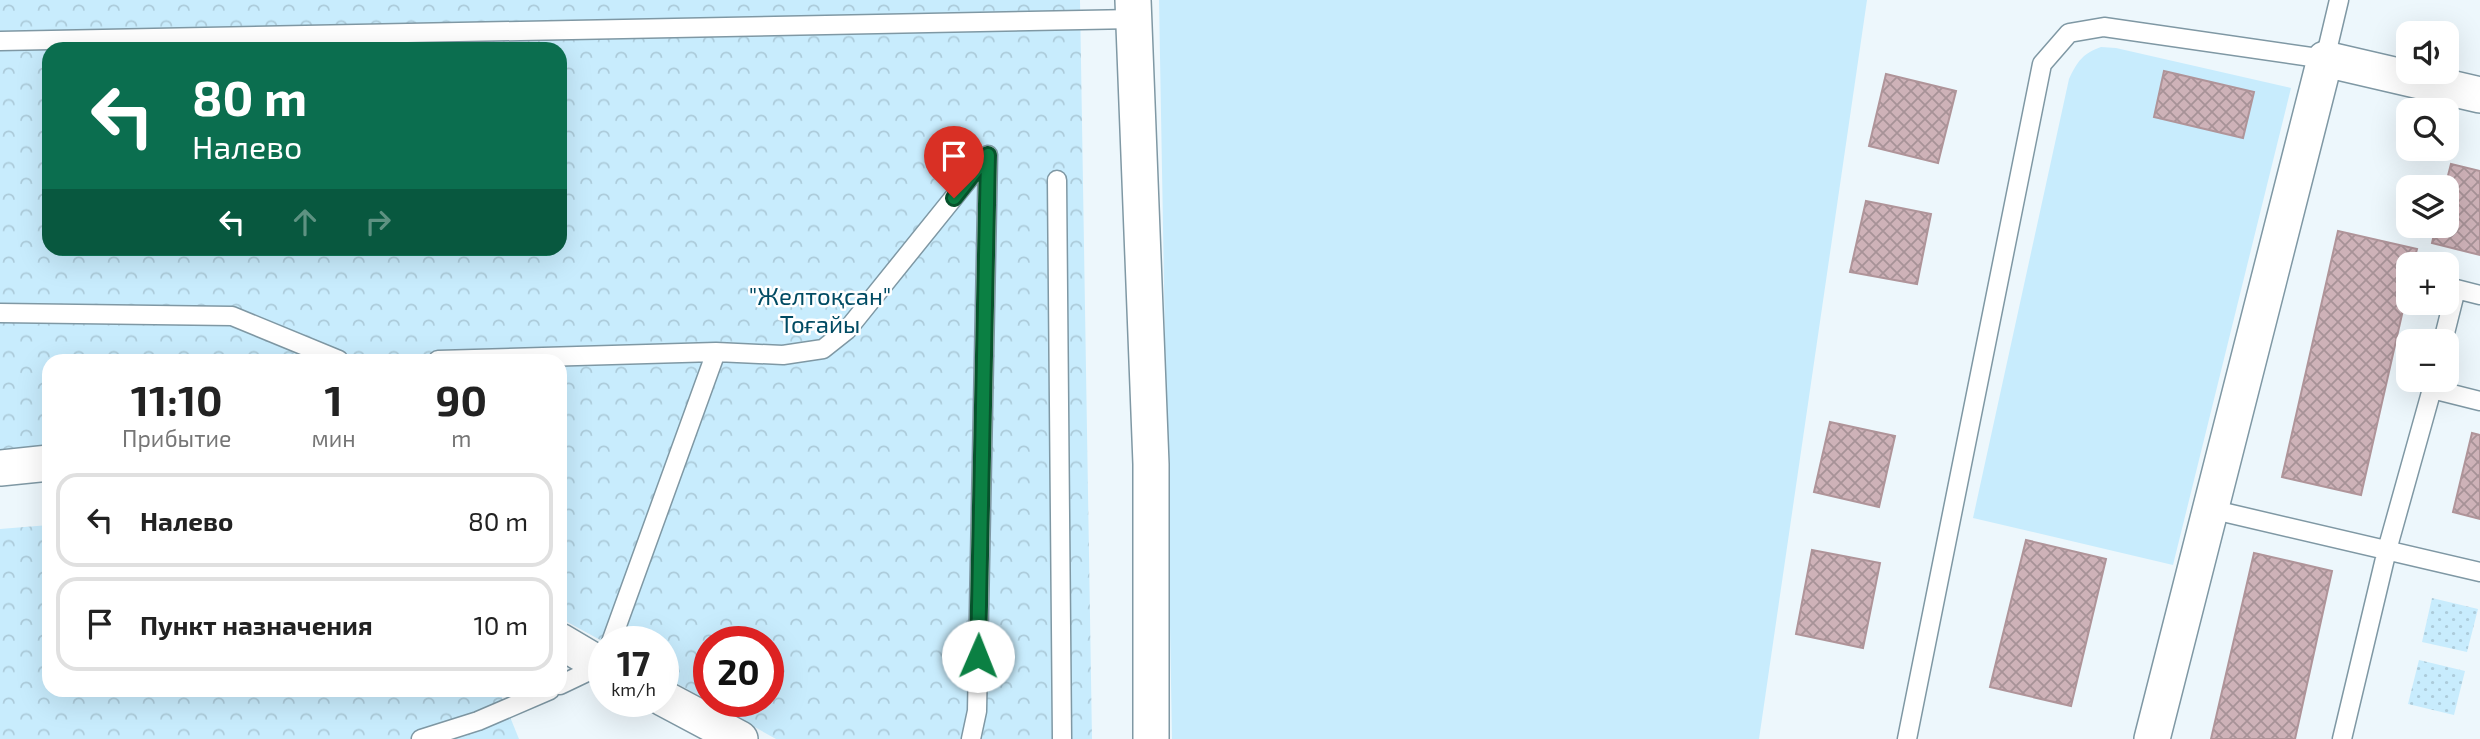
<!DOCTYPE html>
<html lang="ru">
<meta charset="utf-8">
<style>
:root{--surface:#fff;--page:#f2f2f2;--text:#222;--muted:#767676;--line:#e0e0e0}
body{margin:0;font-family:"Exo 2",sans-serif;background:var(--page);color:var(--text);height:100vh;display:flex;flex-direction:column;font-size:26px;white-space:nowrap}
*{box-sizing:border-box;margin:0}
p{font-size:23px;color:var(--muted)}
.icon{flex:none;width:38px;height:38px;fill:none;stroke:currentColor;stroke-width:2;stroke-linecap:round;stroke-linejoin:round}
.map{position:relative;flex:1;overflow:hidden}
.panel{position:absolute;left:42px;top:354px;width:525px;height:343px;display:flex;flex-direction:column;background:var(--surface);border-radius:21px;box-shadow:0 7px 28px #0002}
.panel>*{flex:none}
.top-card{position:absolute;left:42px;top:42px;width:525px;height:214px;border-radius:21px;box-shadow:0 7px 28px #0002;background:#0b6e4f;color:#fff;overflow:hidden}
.buttons{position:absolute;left:2396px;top:21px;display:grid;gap:14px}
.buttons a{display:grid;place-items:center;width:63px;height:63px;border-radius:14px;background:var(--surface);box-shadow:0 7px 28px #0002;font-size:35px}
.speed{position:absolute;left:588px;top:626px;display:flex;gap:14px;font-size:35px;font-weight:700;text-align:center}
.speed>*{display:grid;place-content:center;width:91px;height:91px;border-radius:50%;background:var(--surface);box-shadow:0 7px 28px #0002;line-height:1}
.speed small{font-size:18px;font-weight:400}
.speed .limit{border:10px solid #d22;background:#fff;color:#111}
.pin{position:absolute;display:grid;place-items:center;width:60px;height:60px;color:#fff;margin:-72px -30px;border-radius:50% 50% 50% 0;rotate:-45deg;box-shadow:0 0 7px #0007}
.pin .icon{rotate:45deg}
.me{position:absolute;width:77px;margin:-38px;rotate:1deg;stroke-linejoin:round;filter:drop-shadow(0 0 5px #0008)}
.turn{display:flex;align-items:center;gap:24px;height:147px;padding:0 35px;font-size:32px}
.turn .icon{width:91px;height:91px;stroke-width:2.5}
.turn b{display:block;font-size:49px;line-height:60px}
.lanes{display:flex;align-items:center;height:66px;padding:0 35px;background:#0003;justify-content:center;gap:35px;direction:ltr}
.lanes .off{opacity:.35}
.eta{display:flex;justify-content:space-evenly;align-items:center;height:119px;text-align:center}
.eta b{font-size:42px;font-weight:700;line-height:49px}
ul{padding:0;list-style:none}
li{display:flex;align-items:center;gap:21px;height:94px;margin:0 14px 10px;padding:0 21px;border:4px solid var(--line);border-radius:21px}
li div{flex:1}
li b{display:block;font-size:26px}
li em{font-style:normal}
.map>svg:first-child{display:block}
.green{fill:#c8ecfd}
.forest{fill:url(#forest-crowns);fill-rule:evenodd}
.park{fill:url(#park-dots)}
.building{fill:url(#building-cross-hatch);stroke:#af9499;stroke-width:2}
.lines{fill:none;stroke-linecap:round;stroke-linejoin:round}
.service-casing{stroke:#7f98a4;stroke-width:21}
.minor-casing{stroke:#7f98a4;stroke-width:38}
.service{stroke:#fff;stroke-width:18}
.minor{stroke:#fff;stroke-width:35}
.route-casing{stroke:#07532c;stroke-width:18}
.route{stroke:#0b8043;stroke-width:12}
.labels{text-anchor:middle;stroke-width:5;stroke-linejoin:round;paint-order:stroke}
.park-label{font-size:24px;fill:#004b63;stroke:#fff}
</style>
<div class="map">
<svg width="2480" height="739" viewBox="0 0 2480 739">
<defs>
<pattern id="forest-crowns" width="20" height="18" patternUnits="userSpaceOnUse" patternTransform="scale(1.75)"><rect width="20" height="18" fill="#c8ecfd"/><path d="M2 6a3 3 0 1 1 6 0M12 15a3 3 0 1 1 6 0" fill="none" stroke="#accbda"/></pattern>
<pattern id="park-dots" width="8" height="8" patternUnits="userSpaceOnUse" patternTransform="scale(1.75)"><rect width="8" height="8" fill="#c8ecfd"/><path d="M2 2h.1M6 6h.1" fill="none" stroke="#accbda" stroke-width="1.8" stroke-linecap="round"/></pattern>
<pattern id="building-cross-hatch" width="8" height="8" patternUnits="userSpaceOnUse" patternTransform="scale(1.75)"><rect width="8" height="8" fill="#ceb2b8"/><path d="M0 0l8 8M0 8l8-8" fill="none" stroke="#a79297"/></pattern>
</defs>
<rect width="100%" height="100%" fill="#edf7fc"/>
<path class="green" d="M1159 0H1867L1759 739H1172Z
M2101 47 2116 48 2291 88 2173 565 1973 518 2069 79C2077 62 2083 53 2101 47Z"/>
<path class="forest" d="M0 0H1080L1092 739H776L710 702H768V642H709V701L663 676V642H604L560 618V360H49V455L0 459ZM49 49H560V248H49Z
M49 525V690H499L519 739H0V529Z"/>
<path class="park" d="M2432 598 2478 609 2467 652 2422 642Z
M2419 660 2465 671 2454 715 2408 704Z"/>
<path class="building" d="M2164 71 2254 92 2243 138 2154 117Z
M1886 74 1956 91 1938 163 1869 146Z
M2451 164 2480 171V255L2432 243 2436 226H2446L2445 187Z
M1866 201 1931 214 1917 284 1850 272Z
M2338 231 2417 249 2413 264H2408V288L2361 495 2282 477Z
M1830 422 1895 436 1879 507 1814 492Z
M2472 433 2480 435V519L2453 512Z
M2026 540 2106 559 2071 706 1990 687Z
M1812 550 1880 563 1863 648 1796 634Z
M2254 553 2332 571 2295 739H2211Z"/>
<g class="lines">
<g class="service-casing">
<path id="service" d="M0 41 1134 19
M1057 180 1062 739
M0 313 232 316 339 360
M2443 341 2456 289 2480 295
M438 360 716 352 783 355 823 349 847 330 988 155
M2210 509 2480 572
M611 642 716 352
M560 685 604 664
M421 739 478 721 550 690
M971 739 977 711 988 155
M1907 739 2042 64 2069 33 2104 27 2325 59 2339 0
M2342 739 2387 550 2432 389 2480 401"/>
</g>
<g class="minor-casing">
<path id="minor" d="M1133 0 1151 464V739
M0 468 49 463
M560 641 604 667
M663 698 740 739
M2152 739 2325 59 2480 95"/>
</g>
<use href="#service" class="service"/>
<use href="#minor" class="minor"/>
</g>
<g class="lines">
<g class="route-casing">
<path id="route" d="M954 198 988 155 978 656"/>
</g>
<use href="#route" class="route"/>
</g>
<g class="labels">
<g class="park-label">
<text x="820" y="305">"Желтоқсан"<tspan x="820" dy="28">Тоғайы</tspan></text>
</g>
</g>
</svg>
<div class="buttons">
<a><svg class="icon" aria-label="sound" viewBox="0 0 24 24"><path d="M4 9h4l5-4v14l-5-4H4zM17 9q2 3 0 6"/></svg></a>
<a><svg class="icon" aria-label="search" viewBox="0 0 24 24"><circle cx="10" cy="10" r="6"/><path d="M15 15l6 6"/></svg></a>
<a><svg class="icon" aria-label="layers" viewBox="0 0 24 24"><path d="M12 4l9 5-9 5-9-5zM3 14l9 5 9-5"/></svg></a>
<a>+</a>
<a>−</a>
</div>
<div class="speed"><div>17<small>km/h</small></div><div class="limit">20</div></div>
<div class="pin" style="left:954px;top:198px;background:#d93025"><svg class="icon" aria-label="arrive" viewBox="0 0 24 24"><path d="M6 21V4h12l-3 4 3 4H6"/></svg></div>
<svg class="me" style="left:978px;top:656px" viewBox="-20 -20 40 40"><circle r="19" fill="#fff"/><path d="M0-13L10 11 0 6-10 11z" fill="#0b8043"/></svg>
<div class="top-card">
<div class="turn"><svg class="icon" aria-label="left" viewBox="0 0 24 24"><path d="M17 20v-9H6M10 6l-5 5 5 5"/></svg><div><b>80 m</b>Налево</div></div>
<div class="lanes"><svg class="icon" aria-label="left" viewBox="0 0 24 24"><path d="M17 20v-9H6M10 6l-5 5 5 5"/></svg><svg class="icon off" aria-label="ahead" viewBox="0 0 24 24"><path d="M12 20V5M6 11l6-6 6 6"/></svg><svg class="icon off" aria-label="right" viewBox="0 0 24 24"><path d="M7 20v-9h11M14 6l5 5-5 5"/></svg></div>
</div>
<section class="panel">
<div class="eta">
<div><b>11:10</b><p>Прибытие</p></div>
<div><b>1</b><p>мин</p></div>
<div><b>90</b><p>m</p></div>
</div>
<ul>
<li><svg class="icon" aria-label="left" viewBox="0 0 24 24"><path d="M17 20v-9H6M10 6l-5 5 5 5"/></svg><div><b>Налево</b></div><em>80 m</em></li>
<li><svg class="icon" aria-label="arrive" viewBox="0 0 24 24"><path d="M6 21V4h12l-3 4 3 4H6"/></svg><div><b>Пункт назначения</b></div><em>10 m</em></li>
</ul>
</section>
</div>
